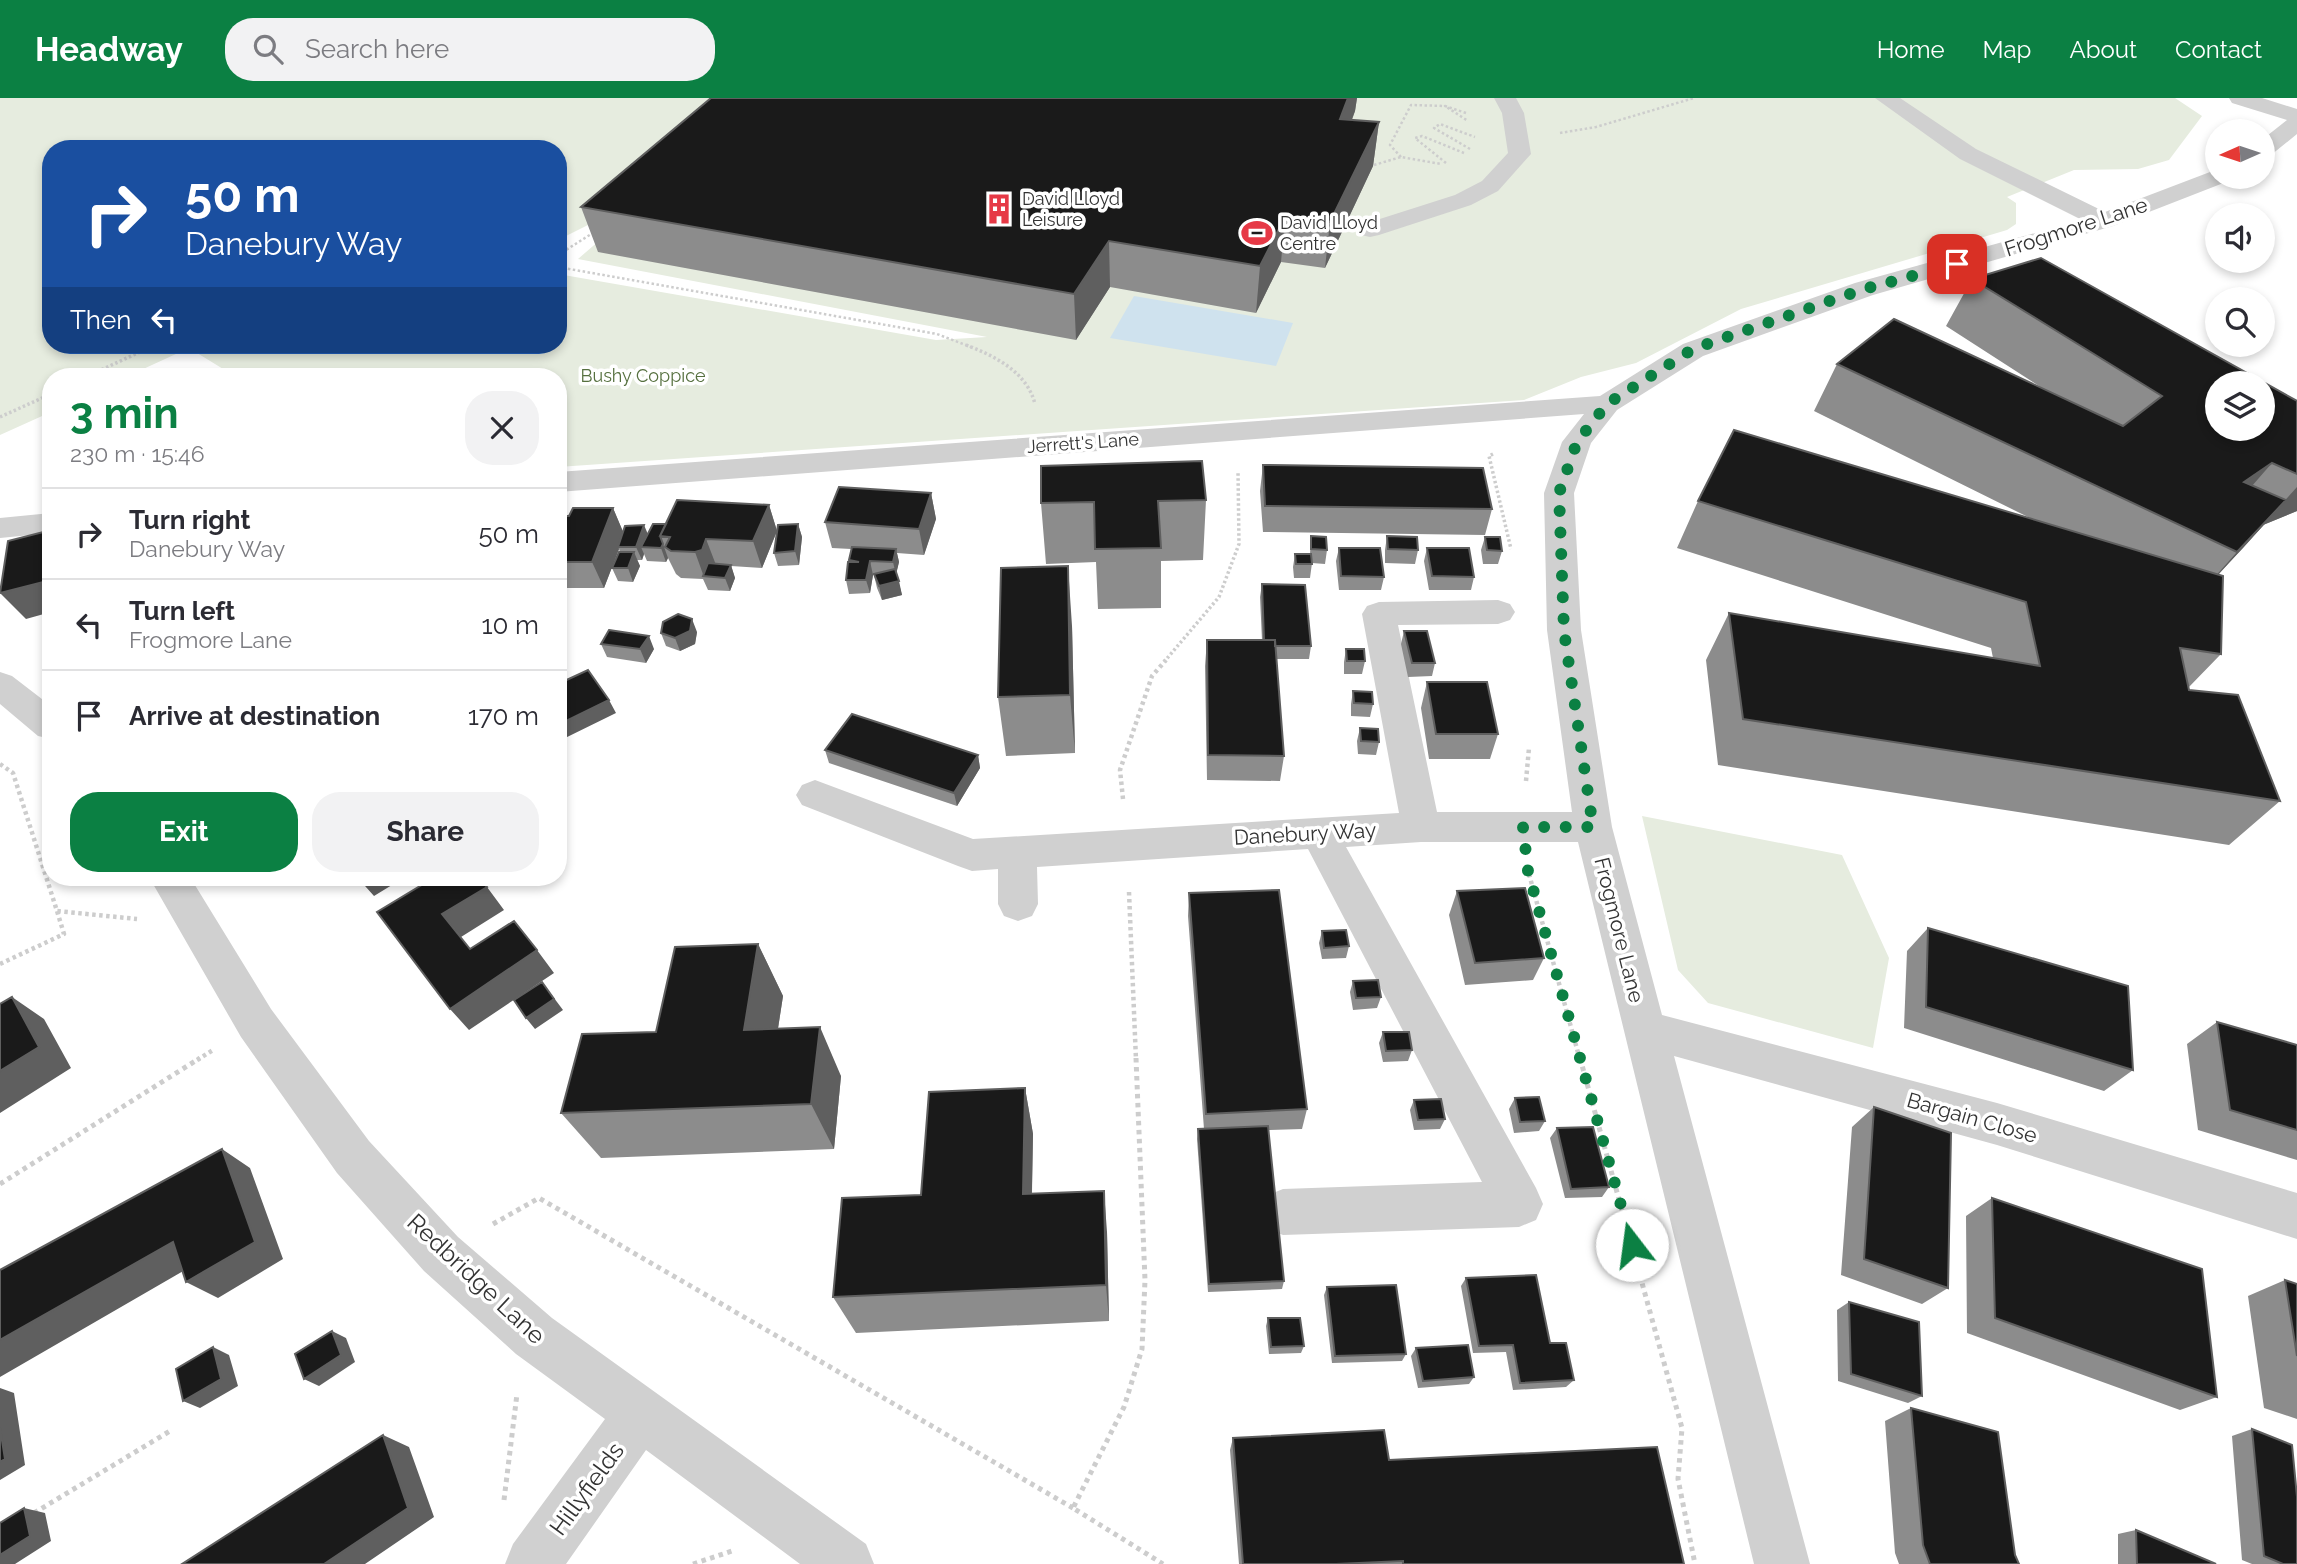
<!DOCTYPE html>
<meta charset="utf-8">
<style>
:root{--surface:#fff;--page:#f2f2f3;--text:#2b2b33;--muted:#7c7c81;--line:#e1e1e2;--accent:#0b8043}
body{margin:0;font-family:Raleway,sans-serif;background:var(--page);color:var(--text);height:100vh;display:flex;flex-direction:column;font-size:26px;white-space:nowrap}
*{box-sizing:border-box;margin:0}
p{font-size:23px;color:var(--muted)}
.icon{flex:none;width:38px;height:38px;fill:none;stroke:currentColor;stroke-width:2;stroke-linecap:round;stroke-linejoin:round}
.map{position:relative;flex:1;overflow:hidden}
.details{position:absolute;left:42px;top:270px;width:525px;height:518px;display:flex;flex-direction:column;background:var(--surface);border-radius:28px;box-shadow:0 4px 10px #0003}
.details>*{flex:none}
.guide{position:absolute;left:42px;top:42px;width:525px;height:214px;border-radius:28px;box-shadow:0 4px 10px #0003;background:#1a4fa0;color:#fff;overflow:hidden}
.needle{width:46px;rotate:267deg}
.tools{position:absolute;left:2205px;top:21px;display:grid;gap:14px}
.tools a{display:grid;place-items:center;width:70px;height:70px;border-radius:50%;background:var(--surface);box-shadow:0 4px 10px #0003;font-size:35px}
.pin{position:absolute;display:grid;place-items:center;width:60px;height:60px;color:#fff;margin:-30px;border-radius:14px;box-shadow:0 4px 10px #0006}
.me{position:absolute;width:77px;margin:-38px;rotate:345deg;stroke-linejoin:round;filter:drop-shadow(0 0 5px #0008)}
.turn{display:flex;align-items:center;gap:24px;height:147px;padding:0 28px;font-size:32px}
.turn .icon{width:91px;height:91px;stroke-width:2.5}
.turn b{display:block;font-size:49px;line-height:60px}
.then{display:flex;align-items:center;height:66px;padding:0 28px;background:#0003;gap:14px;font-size:26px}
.round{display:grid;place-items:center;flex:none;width:74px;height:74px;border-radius:28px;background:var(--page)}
.head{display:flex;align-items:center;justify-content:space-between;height:119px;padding:0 28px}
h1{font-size:42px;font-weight:700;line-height:52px;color:var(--accent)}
.action{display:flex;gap:14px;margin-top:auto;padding:14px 28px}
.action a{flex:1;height:80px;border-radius:28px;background:var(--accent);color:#fff;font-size:28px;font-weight:700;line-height:80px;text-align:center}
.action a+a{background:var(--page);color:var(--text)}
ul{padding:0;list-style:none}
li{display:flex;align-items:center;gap:21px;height:91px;padding:0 28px;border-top:2px solid var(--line)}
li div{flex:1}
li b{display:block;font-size:26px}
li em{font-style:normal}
header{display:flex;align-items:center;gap:42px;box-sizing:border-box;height:98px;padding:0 35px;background:var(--accent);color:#fff}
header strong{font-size:33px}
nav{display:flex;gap:38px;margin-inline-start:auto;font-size:24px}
.search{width:490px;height:63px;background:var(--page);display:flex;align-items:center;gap:18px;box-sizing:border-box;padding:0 24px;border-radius:28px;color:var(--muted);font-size:26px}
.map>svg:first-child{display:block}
.green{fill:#e6ecdf}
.water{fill:#cfe2ee}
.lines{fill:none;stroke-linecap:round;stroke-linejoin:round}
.path-far3{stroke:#cdcdcd;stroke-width:2.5;stroke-dasharray:2.5 2.5;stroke-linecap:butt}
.path-far2{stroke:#cdcdcd;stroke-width:3.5;stroke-dasharray:2.5 2.5;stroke-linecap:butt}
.path-far1{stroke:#cdcdcd;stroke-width:4.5;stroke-dasharray:3.5 3.5;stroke-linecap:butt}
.path{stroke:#cdcdcd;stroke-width:5;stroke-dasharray:4.5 4.5;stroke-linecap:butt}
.minor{fill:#d0d0d0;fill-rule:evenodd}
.wall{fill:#8c8c8c}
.shaded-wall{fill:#5f5f5f}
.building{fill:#1a1a1a;stroke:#5f5f5f;stroke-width:2;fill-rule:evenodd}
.route{stroke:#0b8043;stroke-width:12;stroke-dasharray:0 21.6}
.labels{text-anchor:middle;stroke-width:7;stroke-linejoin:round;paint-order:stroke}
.far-poi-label{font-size:18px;fill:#333;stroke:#fff;text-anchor:start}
.far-park-label{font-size:18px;fill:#56703f;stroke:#fff}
.far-street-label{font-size:18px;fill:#333;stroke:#fff}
.street-label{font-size:21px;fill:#333;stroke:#fff}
.near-street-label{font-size:24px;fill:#333;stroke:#fff}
</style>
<header>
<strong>Headway</strong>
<div class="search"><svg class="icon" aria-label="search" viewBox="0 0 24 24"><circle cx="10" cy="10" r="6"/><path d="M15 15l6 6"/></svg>Search here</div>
<nav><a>Home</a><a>Map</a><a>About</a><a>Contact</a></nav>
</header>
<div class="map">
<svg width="2297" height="1466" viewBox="0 0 2297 1466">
<rect width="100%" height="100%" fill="#fff"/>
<path class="green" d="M0 0H733L612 115 558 142V51H51V247H558V176L936 242 987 239 578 161 764 0H2175L2202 18 2169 62 2138 71 2074 72 2007 99 2016 105V126L2007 132 1741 211 1636 265 1581 279 1524 302 558 369V278H226L228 274 189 250 128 278H51V314L0 337Z
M1642 718 1842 757 1889 860 1873 950 1708 905 1678 872Z"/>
<path class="water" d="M1134 198 1293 225 1276 268 1110 240Z"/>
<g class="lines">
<path class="path-far3" d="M1466 15 1445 8 1468 23
M1560 35 1596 29 1694 0
M1470 51 1434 30 1440 26 1475 39
M1401 59 1390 47 1411 7 1445 8
M1446 65 1415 40 1422 38 1464 55
M1374 67 1401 59 1441 66
M558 157 596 133
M558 169 937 236 971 249
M151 249 156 247"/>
<path class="path-far2" d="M966 247C995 258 1027 274 1035 306
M88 278 155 247
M0 319 51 296
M1493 356 1489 358 1511 451
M1164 564 1219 499 1239 446 1238 373"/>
<path class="path-far1" d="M0 666 13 675 57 813 137 821
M1526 683 1529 650
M1123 701 1120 672 1152 578 1166 562
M1529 776 1580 962
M1129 794 1136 962
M0 866 64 836 57 813
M197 962 213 952"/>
<path class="path" d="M1136 960 1145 1182 1142 1251 1124 1309 1073 1410 1163 1466
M1580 960 1682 1330 1678 1381 1695 1466
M0 1086 200 960
M493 1126 539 1100 1073 1410
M504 1402 517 1296
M34 1415 170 1333
M693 1466 732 1453"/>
<path class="minor" d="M1494 0H1516L1524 15 1531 56 1498 93 1471 107 1379 137 1370 139 1361 137 1358 132 1361 127 1455 97 1482 83 1508 55 1502 15Z
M1875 0H1900L1976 51 2105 114 2210 74 2217 72V79H2230L2226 84 2113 128 1873 197 1703 258 1617 312 1591 345 1574 395 1581 532 1612 729 1662 917 1997 1005 2297 1095V1141L1997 1047 1674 958 1810 1466H1754L1578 744H1421L1346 749 1536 1090 1543 1106 1536 1122 1519 1129 1283 1137 1266 1130 1259 1114 1266 1098 1283 1091 1482 1084 1308 751 1037 769 1038 806 1032 818 1018 823 1004 818 998 806V771L972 773 958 768 802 707 796 697 802 687 815 682 973 741 1399 715 1362 516 1367 508 1379 504 1498 502 1510 506 1515 514 1510 522 1498 526 1398 527 1437 714H1572L1547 532 1544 395 1562 344 1584 316 558 394V374L1600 298 1683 246 1855 185 2082 122 1960 61Z
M2229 0H2262L2297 11V36L2271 57 2263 59V41L2287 22 2232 5Z
M51 415V435L0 440V420Z
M0 574 12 578 51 608V641L38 638 0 606Z
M149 779H190L271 911 369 1043 458 1139 552 1220 866 1446 874 1466H800L646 1352 566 1466H505L513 1446 605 1321 516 1256 424 1173 337 1075 241 939Z"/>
</g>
<path class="wall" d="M711 0H1357L1355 13 1352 22 1379 24 1373 68 1325 170 1281 164 1256 215 1110 189 1076 242 598 154 581 109Z
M1972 181 2297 303V413L2263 427 2219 476 2221 556 2188 590 2189 592 2280 703 2229 747 1718 667 1706 562 1729 515 1993 560 1991 550 1677 450 1698 403 2032 421 1814 313 1837 266 2042 290 1946 228Z
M1263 367 1492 411 1485 437 1263 434 1260 393Z
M931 395 936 421 924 457 897 455 899 464 896 475 902 497 882 502 877 490 874 477H873L870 495 849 496 846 482 849 462 851 451 832 450 825 424Z
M1206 402 1203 462 1161 463V510L1098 511 1096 464 1046 466 1041 405Z
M769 407 777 433 762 470 731 468 735 480 730 493 708 492 703 481 681 480 676 476 668 460 666 464 647 463 644 456 642 462H637L640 468 633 484 618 483 612 470 620 454 619 451 604 490H558V418H569L613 410 623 434 648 436 666 426Z
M798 426 802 439 799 467 778 468 774 455Z
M1311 438 1327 452 1325 466 1312 465 1310 480H1294L1293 469 1295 456H1310Z
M1387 438 1418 452 1415 466 1385 465V452Z
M1485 439 1502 453 1498 466H1483L1481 452Z
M1339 450 1384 479 1381 492H1339L1336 463Z
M1427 450 1474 479 1471 492H1429L1424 463Z
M1262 486 1311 548 1309 561H1276L1284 658 1280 683 1207 682 1205 568 1207 542H1262L1260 499Z
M1072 528 1075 655 1006 658 998 599Z
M1404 533 1435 565 1432 578 1408 579 1401 546Z
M697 534 695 546 680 553 666 548 661 535Z
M601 546 654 551 646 565 607 559Z
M1346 551 1365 563 1362 576H1344V564Z
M1427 584 1498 636 1490 661H1429L1421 610Z
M1353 593 1373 606 1370 619 1351 618V606Z
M1360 630 1379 644 1376 657 1358 656 1357 643Z
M825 652 978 657 980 670 957 708 829 665Z
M1457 793 1544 860 1533 882 1465 887 1449 817Z
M1189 795 1307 1011 1302 1031 1268 1032 1284 1183 1282 1191 1208 1194 1197 1041 1198 1031H1204L1188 818Z
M1928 830 2133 972 2104 993 1904 930 1907 853Z
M1322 833 1349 848 1346 860 1322 861 1319 845Z
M758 846 783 898 778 931 841 978 834 1051 601 1060 561 1015Z
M1353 883 1381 899 1377 910 1353 912 1350 894Z
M2217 924 2297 947V1062L2198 1032 2187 946Z
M1383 934 1412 952 1408 963 1383 964 1379 945Z
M1025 990 1033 1036 1032 1095 1107 1134 1109 1223 856 1235 833 1199 921 1097Z
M1515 1000 1545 1023 1539 1033 1514 1035 1509 1011Z
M1414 1002 1445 1021 1440 1031 1414 1032 1410 1012Z
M1874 1009 1948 1190 1922 1206 1841 1177 1852 1029Z
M1557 1030 1609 1089 1602 1099 1565 1100 1550 1040Z
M1992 1100 2217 1299 2180 1312 1967 1235 1966 1118Z
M1466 1180 1574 1282 1566 1289 1513 1292 1506 1254 1473 1255 1461 1188Z
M2285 1182 2297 1186V1321L2264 1310 2248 1198Z
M1327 1189 1406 1256 1402 1263 1332 1265 1324 1197Z
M1849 1204 1922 1298 1908 1305 1838 1283 1837 1212Z
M1268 1220 1304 1248 1301 1255 1269 1256 1266 1228Z
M1416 1250 1474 1279 1469 1286 1418 1290 1411 1258Z
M1911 1310 2015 1457 2019 1466H1899L1895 1455 1885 1323Z
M2252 1331 2297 1466H2252L2242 1462 2232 1338Z
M1233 1340 1389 1362 1684 1466H1239L1230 1352Z
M2136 1432 2216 1466H2118V1436Z"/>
<path class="shaded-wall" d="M1348 0H1357L1355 13 1335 65 1340 21Z
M1379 24 1373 68 1325 170 1330 124Z
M1285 119 1281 164 1256 215 1260 168Z
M1109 143 1110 189 1076 242 1074 196Z
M2272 365 2231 412 2244 384Z
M2297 389V413L2263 427Z
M931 395 936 421 924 457 919 431Z
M2286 402 2244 449 2195 501 2237 454Z
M769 407 777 433 762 470 753 443Z
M613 410 624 436 618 449 619 451 604 490 592 464Z
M798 426 802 439 799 467 795 453Z
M644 427 650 441 641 449 644 456 642 462 636 449Z
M706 441 716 467 704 479 695 454Z
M663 446 668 460 666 464 661 450Z
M896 451 899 464 896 477 893 464Z
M634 454 640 468 633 484 628 470Z
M870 463 873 477 870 495 866 482Z
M731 467 735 480 730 493 725 480Z
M1068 468 1072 528 1075 655 1070 597Z
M899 483 902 497 882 502 879 488Z
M43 484 51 493V514L26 521 0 495Z
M692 521 697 534 695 546 680 553 675 540Z
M649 538 654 551 646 565 640 551Z
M609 602 616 615 561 642 558 638V627Z
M978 657 980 670 957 708 954 695Z
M357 779H405L374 798Z
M487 789 504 812 461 839 442 816Z
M758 846 783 898 770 981 744 932Z
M537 852 554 875 469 932 450 911Z
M542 884 563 912 535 931 526 920Z
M12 899 44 921 71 970 0 1015V973Z
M820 929 841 978 834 1051 811 1006Z
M1025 990 1033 1036 1031 1137 1023 1096Z
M222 1051 250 1070 283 1161 218 1200 186 1184Z
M1104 1093 1107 1134 1109 1223 1106 1187Z
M173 1144 204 1161 0 1279V1242Z
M332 1233 346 1240 355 1264 319 1288 304 1281Z
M213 1249 229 1257 238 1288 200 1310 183 1303Z
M0 1290 14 1295 25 1367 0 1382Z
M383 1337 409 1349 434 1419 365 1466H324Z
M24 1410 45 1415 51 1443 15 1466H0V1457Z"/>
<path class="building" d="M711 0H1348L1340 21 1379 24 1330 124 1285 119 1260 168 1109 143 1074 196 581 109Z
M2041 160 2297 303V376L2272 365 2244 384 2286 402 2237 454 1837 266 1894 221 2123 328 2162 298 1972 181ZM2217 285H2263V331H2217Z
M1734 332 2223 478 2221 556 2180 550 2189 592 2238 597 2280 703 1743 621 1729 515 2040 568 2026 504 1698 403Z
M1202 363 1206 402 1158 403 1161 450 1095 451 1094 404 1041 405V368Z
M1263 367 1483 370 1492 411 1265 408Z
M839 389 931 395 919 431 825 424Z
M677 402 769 407 753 443 706 441 702 452 695 454 671 453 665 449 670 439 660 438Z
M573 410H613L592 464H558V418H569Z
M653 426H666L660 438 663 446 661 450 641 449Z
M798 426 795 453 774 455 778 427Z
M644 427 636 449H618L625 428Z
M51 432V497L41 500 43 484 0 495 8 443Z
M1311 438 1326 439 1327 452 1311 451Z
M1387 438 1417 439 1418 452 1388 451Z
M1485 439H1500L1502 453 1487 452Z
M852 449 896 451 893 464 870 463 866 482H846L848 464H859L849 462Z
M1339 450H1380L1384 479 1341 478Z
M1427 450H1469L1474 479 1432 478Z
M619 454H634L628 470H612Z
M1295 456H1311L1312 466H1296Z
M708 465 731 467 725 480 703 478Z
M1068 468 1070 597 998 599 1001 470Z
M895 471 899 483 879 488 874 476Z
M1262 486 1305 487 1311 548H1275V542H1264Z
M678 516 692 521 690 533 675 540 661 535 663 524Z
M609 532 649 538 640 551 601 546Z
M1404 533H1427L1435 565H1412Z
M1207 542H1275L1284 658 1208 657Z
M1346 551H1364L1365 563H1347Z
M588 572 609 602 558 627V586Z
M1427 584H1487L1498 636H1436Z
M1353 593 1372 594 1373 606 1354 605Z
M852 616 978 657 954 695 825 652Z
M1360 630 1378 631 1379 644 1361 643Z
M420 779H435L425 785Z
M435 779H478L487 789 442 816 470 851 514 823 537 852 450 911 377 814Z
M1525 790 1544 860 1475 865 1457 793Z
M1279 792 1307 1011 1206 1016 1189 795Z
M1928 830 2128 888 2133 972 1926 909Z
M1346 832 1349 848 1324 850 1322 833Z
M758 846 744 932 820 929 811 1006 561 1015 582 936 656 934 675 849Z
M1378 882 1381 899 1356 900 1353 883Z
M542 884 554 901 526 920 514 902Z
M12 899 39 949 0 973V906Z
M2217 924 2297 947V1032L2230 1012Z
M1383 934H1409L1412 952 1386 953Z
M1025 990 1023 1096 1104 1093 1106 1187 833 1199 842 1100 921 1097 929 994Z
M1539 999 1545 1023 1520 1024 1515 1000Z
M1441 1001 1445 1021 1418 1022 1414 1002Z
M1874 1009 1951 1035 1948 1190 1864 1161Z
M1268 1028 1284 1183 1209 1186 1198 1031Z
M1593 1029 1609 1089 1571 1091 1557 1030Z
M222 1051 255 1144 186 1184 173 1144 0 1242V1172Z
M1992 1100 2202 1171 2217 1299 1995 1220Z
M1536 1177 1550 1245H1566L1574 1282 1520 1285 1513 1247 1479 1248 1466 1180Z
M2285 1182 2297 1186V1258Z
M1396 1187 1406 1256 1335 1258 1327 1189Z
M1849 1204 1919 1224 1922 1298 1851 1276Z
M1268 1220H1300L1304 1248 1271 1249Z
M332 1233 341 1257 304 1281 295 1256Z
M1468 1247 1474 1279 1423 1283 1416 1250Z
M213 1249 221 1281 183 1303 176 1271Z
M1911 1310 1998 1334 2015 1457 2019 1466H1930L1923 1447Z
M0 1330 5 1361 0 1364Z
M2252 1331 2292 1347 2297 1399V1466H2283L2264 1458Z
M1384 1332 1389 1362 1657 1349 1684 1466H1403V1463L1336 1466H1243L1233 1340Z
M383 1337 408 1410 324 1466H182Z
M24 1410 30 1438 0 1457V1425Z
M2136 1432 2216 1466H2137Z"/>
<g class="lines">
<path class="route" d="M1632 1147 1528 773 1523 729H1593L1564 533 1559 395 1577 344 1607 306 1693 251 1864 191 1957 166"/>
</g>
<defs>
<g id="building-bare" transform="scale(2.415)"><path d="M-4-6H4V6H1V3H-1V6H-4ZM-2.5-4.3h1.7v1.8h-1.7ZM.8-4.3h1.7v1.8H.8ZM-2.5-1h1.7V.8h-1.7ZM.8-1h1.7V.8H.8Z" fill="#e63946" stroke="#fff" stroke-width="2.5" paint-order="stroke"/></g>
<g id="stadium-bare" transform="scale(2.415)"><path d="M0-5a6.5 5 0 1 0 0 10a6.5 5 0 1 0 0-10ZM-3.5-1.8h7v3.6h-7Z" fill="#e63946" stroke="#fff" stroke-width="2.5" paint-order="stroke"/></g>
</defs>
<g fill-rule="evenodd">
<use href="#building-bare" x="999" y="111"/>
<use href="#stadium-bare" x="1257" y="135"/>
</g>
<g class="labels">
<g class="far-poi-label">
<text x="1022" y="107">David Lloyd<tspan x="1022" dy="21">Leisure</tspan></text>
<text x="1280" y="131">David Lloyd<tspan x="1280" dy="21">Centre</tspan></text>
</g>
<g class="far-park-label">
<text x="643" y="284">Bushy Coppice</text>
</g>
<g class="far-street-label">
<text transform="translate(1083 345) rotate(-4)" y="6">Jerrett's Lane</text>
</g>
<g class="street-label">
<text transform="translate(2076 129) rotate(-18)" y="7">Frogmore Lane</text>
<text transform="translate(1305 736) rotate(-3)" y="7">Danebury Way</text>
<text transform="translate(1619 832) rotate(76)" y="7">Frogmore Lane</text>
<text transform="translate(1972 1020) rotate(16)" y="7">Bargain Close</text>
</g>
<g class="near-street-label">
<text transform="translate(476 1181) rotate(43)" y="8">Redbridge Lane</text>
<text transform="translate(587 1391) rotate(-54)" y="8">Hillyfields</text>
</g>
</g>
</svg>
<div class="tools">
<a><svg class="needle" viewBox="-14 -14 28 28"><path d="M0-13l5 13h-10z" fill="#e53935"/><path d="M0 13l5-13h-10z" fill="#7c7c81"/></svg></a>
<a><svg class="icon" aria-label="sound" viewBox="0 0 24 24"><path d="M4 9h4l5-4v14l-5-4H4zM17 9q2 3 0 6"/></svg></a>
<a><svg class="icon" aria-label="search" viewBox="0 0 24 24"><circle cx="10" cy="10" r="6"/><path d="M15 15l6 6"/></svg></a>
<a><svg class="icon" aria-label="layers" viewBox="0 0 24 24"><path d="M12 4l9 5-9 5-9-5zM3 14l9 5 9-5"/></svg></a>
</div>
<div class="pin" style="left:1957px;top:166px;background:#d93025"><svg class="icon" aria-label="arrive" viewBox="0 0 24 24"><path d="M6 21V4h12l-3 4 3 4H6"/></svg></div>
<svg class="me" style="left:1632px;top:1147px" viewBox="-20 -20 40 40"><circle r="19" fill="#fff"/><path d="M0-13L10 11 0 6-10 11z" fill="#0b8043"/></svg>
<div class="guide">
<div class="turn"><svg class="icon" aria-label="right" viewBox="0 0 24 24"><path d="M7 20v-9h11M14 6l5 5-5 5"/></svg><div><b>50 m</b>Danebury Way</div></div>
<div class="then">Then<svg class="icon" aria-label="left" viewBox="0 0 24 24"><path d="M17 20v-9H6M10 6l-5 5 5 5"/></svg></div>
</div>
<section class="details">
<div class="head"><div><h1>3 min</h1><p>230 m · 15:46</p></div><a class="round"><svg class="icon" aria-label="close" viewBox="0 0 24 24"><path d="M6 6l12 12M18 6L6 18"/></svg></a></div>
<ul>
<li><svg class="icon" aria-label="right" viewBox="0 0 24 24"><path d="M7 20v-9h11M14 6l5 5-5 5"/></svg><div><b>Turn right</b><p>Danebury Way</p></div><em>50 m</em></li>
<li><svg class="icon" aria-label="left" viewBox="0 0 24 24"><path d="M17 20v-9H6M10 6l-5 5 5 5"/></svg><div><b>Turn left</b><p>Frogmore Lane</p></div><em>10 m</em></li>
<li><svg class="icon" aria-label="arrive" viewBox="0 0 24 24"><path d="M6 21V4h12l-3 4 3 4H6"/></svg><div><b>Arrive at destination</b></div><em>170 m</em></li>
</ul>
<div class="action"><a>Exit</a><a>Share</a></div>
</section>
</div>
